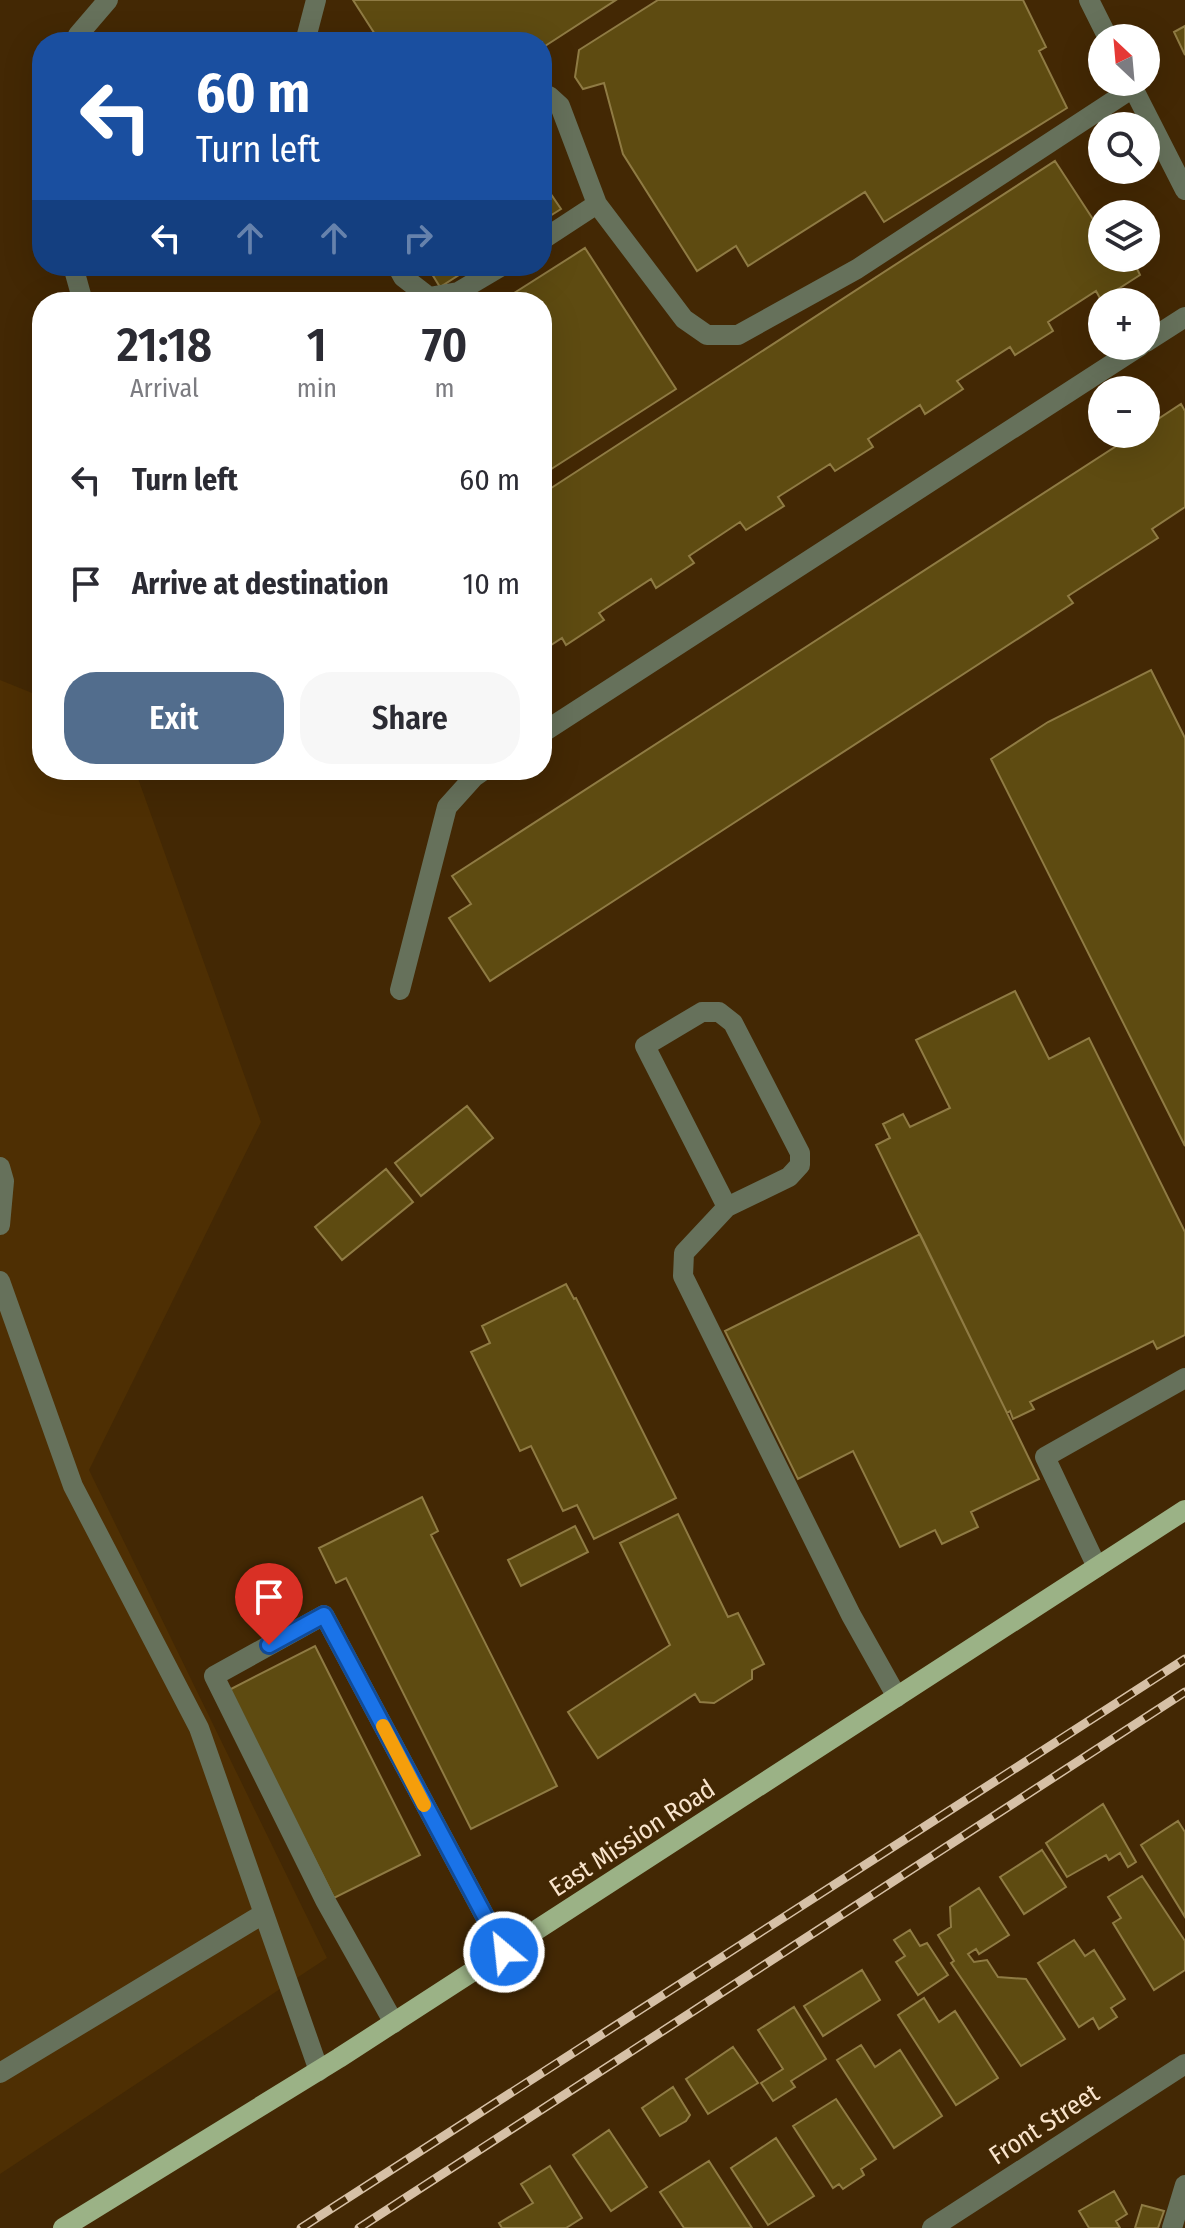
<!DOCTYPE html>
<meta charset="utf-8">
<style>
:root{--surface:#fff;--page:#f7f7f7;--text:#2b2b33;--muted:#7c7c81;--accent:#526d8d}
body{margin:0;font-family:"Fira Sans Condensed",sans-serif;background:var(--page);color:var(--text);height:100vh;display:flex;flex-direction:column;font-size:30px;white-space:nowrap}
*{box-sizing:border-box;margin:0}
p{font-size:26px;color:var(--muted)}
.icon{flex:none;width:44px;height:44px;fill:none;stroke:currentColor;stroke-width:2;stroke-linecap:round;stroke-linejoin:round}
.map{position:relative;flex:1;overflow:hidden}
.sheet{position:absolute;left:32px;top:292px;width:520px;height:488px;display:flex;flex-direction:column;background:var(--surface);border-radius:32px;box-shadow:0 8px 32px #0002}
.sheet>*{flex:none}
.banner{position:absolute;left:32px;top:32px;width:520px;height:244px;border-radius:32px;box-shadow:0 8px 32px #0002;background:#1a4fa0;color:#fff;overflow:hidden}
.needle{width:52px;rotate:334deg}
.tools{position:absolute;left:1088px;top:24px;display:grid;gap:16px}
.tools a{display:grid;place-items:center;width:72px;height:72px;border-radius:50%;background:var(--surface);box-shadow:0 8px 32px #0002;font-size:40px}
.pin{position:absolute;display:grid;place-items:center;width:68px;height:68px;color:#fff;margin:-82px -34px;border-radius:50% 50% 50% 0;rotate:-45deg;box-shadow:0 0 8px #0007}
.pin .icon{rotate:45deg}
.me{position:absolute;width:88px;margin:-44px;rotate:332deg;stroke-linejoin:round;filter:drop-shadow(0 0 6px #0008)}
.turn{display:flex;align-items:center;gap:28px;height:168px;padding:0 32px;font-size:36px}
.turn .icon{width:104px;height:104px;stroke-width:2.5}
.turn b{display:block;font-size:56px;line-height:68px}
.lanes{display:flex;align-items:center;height:76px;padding:0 32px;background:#0003;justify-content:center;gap:40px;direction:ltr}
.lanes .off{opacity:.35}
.eta{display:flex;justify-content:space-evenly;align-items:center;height:136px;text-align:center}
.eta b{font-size:48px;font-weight:600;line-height:56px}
.button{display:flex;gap:16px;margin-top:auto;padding:16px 32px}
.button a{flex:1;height:92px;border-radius:32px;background:var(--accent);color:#fff;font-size:32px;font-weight:600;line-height:92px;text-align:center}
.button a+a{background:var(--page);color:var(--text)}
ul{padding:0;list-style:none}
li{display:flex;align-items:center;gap:24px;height:104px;padding:0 32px}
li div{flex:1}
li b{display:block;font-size:30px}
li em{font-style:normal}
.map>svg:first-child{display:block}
.built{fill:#4e2f03}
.building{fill:#5e4b11;stroke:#8f7b44;stroke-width:2}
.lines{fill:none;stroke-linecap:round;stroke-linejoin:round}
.minor{stroke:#66715b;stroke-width:20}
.major{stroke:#9bb286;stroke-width:20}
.rail-casing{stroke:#d6c0a6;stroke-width:9}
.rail{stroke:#432804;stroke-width:6;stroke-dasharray:18;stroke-linecap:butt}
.route-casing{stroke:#114b97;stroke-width:20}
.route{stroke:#1a73e8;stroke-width:14}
.slow{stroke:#f59e0b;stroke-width:14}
.labels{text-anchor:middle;stroke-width:6;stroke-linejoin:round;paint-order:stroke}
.street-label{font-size:26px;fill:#f9e4cc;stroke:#432804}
</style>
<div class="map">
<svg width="1185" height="2228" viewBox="0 0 1185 2228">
<rect width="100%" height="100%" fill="#432804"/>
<path class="built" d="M0 680 42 697V770H135L261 1122 89 1470 327 1958 0 2174Z"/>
<path class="building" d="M353 0H616L542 48V42H380Z
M658 0H1023L1046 47 1039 51 1067 108 884 222 865 192 748 266 736 246 697 271 623 154 604 83 583 89 575 77 579 50Z
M1185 26V55L1174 32Z
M1055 161 1102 233V258H1132L1140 275 1101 300 1096 291 1048 322 1053 331 1015 355 1010 347 957 381 963 389 925 414 920 405 868 439 873 447 835 471 830 464 778 497 784 506 746 530 740 522 689 556 694 563 656 588 651 579 599 613 604 620 566 645 562 638 542 651V494Z
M542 181 561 209 542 221Z
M585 248 676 389 542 475V302H500Z
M427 266H473L440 287Z
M1181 404 1185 411V507L1152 529 1158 538 1068 596 1073 603 490 981 449 918 471 904 452 876 1135 434H1146V427Z
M1151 670 1185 738V1146L991 759 1048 722Z
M1015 991 1049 1059 1089 1038 1185 1232V1335L1157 1349 1153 1341 1030 1402 1034 1409 1013 1419 1010 1411 1007 1413 876 1145 890 1138 883 1124 903 1114 910 1127 950 1108 916 1040Z
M467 1106 493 1138 421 1196 395 1163Z
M386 1169 413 1202 342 1260 315 1227Z
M920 1234 1039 1479 971 1512 978 1527 942 1544 935 1530 900 1547 853 1451 798 1479 725 1331Z
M566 1284 574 1299 576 1298 676 1498 594 1539 577 1505 563 1511 531 1446 520 1451 471 1352 490 1343 482 1326Z
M422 1497 438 1531 431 1535 557 1786 471 1829 346 1578 336 1583 319 1548Z
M678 1514 728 1617 738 1613 764 1664 752 1670V1679L714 1703 700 1702 695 1694 598 1758 568 1712 670 1645 620 1543Z
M575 1526 588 1552 521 1586 508 1560Z
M315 1646 420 1855 334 1898 229 1690Z
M1103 1804 1136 1862 1128 1867 1120 1853 1109 1860 1106 1855 1067 1877 1046 1843Z
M1178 1821 1185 1832V1917L1141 1845Z
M1042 1850 1066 1887 1024 1914 1000 1877Z
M1142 1876 1185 1941V1970L1154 1990 1113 1923 1121 1918 1108 1897Z
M979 1888 1009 1935 979 1954 976 1949 968 1954 974 1962 987 1960 998 1977 1026 1979 1065 2039 1021 2066 951 1963 954 1961 938 1935 951 1927 950 1907Z
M910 1930 920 1946 927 1943 948 1975 918 1995 896 1962 905 1956 894 1940Z
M1074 1940 1085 1956 1094 1950 1125 1999 1111 2008 1117 2017 1099 2029 1093 2018 1079 2027 1038 1963Z
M862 1970 880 2000 823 2036 804 2006Z
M924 1998 939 2022 955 2011 998 2078 956 2105 898 2015Z
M794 2007 826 2059 791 2081 795 2087 773 2101 761 2083 783 2069 758 2030Z
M861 2045 875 2067 900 2050 942 2116 894 2148 837 2060Z
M733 2047 758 2083 708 2114 686 2079Z
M673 2087 690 2115 686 2121 660 2136 642 2108Z
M836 2099 876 2159 861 2169 864 2175 843 2189 839 2184 833 2188 793 2126Z
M609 2130 647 2187 611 2211 573 2155Z
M776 2138 814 2196 768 2225 731 2168Z
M709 2161 752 2228H684L660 2192Z
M550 2166 582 2218 566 2228H502L499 2223 533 2203 521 2184Z
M1114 2191 1127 2214 1116 2221 1120 2228H1089L1079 2211Z
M1142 2205 1164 2211 1158 2228H1135Z"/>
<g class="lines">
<path class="minor" d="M1089 0 1108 38
M77 42 78 35 108 0
M305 42 316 0
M1130 82 1185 190
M542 96H549L560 106 597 204 684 319 707 335H738L857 269 1133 88
M542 240 597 204
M73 266 83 302
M397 266 403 277 429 297 458 292 502 266
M1146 342 1185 317
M542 733 1140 346
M400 990 447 807 474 777 484 770
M0 1167 4 1181 0 1225
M727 1207 645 1046 702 1012H719L733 1023 800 1153V1165L789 1177 727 1207 684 1253 683 1276 851 1615 897 1697
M0 1281 73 1486 199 1728 319 2071
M1097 1567 1045 1457 1185 1378
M394 2023 325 1900 214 1676 324 1615 504 1952
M0 2073 263 1914
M932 2228 1185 2064
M1172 2228 1185 2185"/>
<path class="major" d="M63 2228 339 2058 1185 1510"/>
<g class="rail-casing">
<path id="rail" d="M301 2228 1185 1659
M359 2228 1185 1692"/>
</g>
<use href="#rail" class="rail"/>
</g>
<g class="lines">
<g class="route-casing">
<path id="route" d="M269 1645 324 1615 504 1952"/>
</g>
<use href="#route" class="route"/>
<path class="slow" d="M383 1726 424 1805"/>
</g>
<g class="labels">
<g class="street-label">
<text transform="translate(632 1838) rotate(-33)" y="9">East Mission Road</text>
<text transform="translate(1044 2124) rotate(-33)" y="9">Front Street</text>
</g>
</g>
</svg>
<div class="tools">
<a><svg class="needle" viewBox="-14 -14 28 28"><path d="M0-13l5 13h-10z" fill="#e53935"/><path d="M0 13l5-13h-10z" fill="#7c7c81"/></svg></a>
<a><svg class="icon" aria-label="search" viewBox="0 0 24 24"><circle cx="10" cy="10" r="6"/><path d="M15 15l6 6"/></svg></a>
<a><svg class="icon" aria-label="layers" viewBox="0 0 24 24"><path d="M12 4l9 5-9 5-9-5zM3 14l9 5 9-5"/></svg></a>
<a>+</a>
<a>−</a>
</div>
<div class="pin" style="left:269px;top:1645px;background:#d93025"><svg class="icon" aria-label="arrive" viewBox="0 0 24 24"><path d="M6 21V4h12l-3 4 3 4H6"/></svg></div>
<svg class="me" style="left:504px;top:1952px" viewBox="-20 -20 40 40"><circle r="17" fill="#1a73e8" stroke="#fff" stroke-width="3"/><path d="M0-11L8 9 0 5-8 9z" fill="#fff"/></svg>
<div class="banner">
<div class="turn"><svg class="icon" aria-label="left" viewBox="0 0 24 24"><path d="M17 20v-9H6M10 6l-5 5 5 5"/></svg><div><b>60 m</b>Turn left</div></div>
<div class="lanes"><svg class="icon" aria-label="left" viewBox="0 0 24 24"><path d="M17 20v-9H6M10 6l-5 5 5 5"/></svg><svg class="icon off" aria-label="ahead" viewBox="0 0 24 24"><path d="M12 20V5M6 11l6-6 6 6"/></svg><svg class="icon off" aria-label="ahead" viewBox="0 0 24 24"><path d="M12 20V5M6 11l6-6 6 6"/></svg><svg class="icon off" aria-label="right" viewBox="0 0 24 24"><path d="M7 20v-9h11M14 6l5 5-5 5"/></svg></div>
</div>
<section class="sheet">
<div class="eta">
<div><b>21:18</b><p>Arrival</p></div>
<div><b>1</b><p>min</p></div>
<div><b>70</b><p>m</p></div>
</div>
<ul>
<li><svg class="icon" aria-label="left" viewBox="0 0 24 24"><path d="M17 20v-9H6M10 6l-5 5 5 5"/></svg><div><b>Turn left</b></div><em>60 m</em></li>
<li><svg class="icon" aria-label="arrive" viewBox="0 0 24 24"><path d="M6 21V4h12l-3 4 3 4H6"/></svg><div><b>Arrive at destination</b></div><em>10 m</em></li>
</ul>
<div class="button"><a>Exit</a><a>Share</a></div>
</section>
</div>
